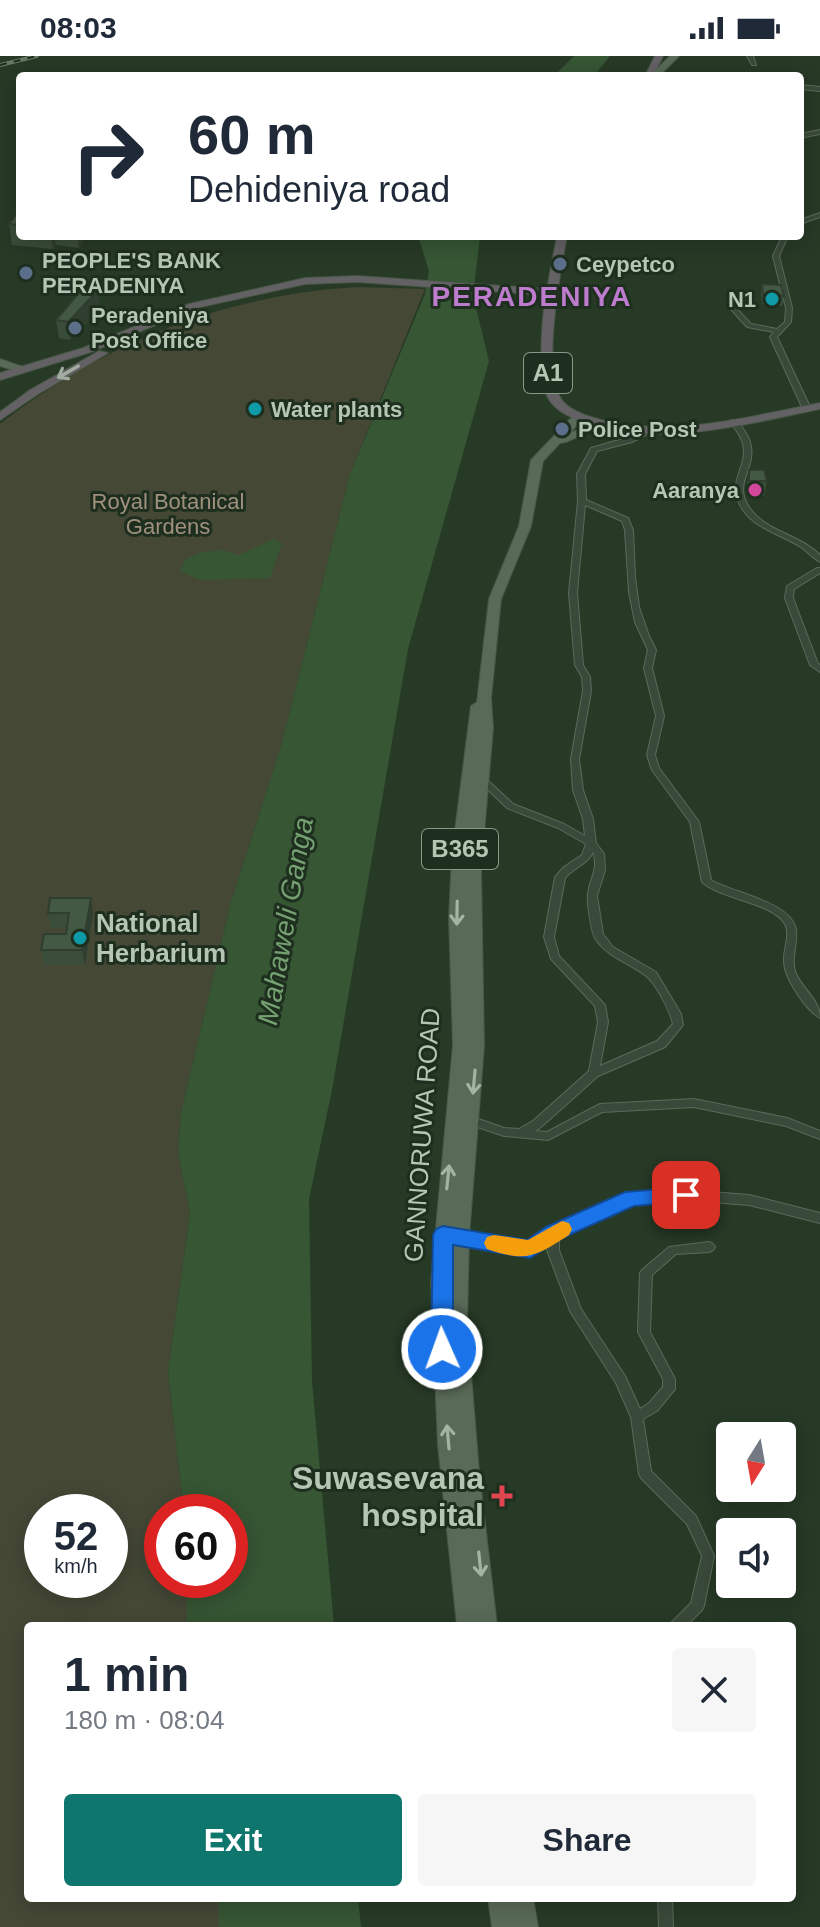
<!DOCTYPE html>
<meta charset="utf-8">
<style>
:root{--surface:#fff;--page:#f6f6f7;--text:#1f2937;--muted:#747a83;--accent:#0f766e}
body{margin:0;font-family:Arial,sans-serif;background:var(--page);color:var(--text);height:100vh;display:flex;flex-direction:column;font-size:30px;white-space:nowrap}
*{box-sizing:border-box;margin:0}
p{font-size:26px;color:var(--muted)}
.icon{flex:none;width:44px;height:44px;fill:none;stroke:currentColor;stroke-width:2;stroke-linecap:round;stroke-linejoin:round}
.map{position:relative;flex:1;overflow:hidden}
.side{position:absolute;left:24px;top:1566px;width:772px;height:280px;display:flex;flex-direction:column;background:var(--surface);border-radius:8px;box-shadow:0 4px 20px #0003}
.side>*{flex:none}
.hud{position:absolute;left:16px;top:16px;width:788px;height:168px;border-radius:8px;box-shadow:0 4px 20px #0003;background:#fff;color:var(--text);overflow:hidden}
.needle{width:52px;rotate:191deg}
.fabs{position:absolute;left:716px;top:1366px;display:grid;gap:16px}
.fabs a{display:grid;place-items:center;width:80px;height:80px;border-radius:8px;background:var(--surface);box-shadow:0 4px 20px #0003;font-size:40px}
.speed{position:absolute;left:24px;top:1438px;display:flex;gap:16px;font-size:40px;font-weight:700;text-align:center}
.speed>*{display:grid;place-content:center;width:104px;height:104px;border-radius:50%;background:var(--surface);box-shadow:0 4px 20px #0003;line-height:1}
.speed small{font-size:20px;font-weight:400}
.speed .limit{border:12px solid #d22;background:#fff;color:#111}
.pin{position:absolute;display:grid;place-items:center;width:68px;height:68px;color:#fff;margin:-34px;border-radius:16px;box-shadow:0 4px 12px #0006}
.me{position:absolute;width:88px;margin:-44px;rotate:358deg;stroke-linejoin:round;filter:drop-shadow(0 0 6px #0008)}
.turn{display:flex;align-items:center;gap:28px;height:168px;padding:0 40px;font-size:36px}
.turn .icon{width:104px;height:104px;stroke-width:2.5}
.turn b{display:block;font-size:56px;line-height:68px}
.round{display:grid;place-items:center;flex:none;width:84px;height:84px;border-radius:8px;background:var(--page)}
.overview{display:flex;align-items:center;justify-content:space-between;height:136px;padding:0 40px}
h1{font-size:48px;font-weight:700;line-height:60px}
.button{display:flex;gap:16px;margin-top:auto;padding:16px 40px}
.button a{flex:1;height:92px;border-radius:8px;background:var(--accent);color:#fff;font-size:32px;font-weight:700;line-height:92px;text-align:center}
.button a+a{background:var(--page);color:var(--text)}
.status{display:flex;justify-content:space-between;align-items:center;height:56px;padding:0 40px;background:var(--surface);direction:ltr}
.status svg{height:22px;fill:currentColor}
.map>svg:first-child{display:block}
.green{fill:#444835;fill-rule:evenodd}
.water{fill:#365634}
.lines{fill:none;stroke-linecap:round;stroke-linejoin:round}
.minor-casing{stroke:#5a6b5a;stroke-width:2}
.tertiary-casing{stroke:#5a6b5a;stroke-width:2}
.primary-casing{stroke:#465646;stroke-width:2}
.trunk-casing{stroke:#455545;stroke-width:2}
.minor{fill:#3a4a3a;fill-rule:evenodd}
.tertiary{fill:#3a4a3a;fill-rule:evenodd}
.primary{fill:#596a58;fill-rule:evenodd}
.trunk{fill:#646164;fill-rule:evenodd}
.rail-casing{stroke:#667a65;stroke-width:4}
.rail{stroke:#1f2f1f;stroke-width:2;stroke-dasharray:7;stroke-linecap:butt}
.wall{fill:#3a4d3a}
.shaded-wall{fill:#303e2f}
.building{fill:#445943;stroke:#303e2f;stroke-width:2}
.oneway{stroke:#a1ada1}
.oneway2{stroke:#a3b4a2}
.route{fill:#1a73e8;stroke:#114b97;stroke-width:2}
.slow{fill:#f59e0b}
.service-dot{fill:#5c6f8a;stroke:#1f2f1f;stroke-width:3}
.culture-dot{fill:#0f9aa8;stroke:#1f2f1f;stroke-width:3}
.hotel-dot{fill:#d1479c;stroke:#1f2f1f;stroke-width:3}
.health-dot{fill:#e0444e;stroke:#1f2f1f;stroke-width:3}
.labels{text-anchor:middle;stroke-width:6;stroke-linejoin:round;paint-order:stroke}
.far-poi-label{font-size:22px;font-weight:bold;fill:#b5c6b5;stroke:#1f2f1f;text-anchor:start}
.far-park-label{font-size:22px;fill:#9f917d;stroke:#1f2f1f}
.shield{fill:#1f2f1f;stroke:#898;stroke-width:2}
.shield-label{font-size:24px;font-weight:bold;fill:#b5c6b5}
.poi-label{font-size:26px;font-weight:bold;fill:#b5c6b5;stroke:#1f2f1f;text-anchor:start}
.street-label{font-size:26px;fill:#b5c6b5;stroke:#1f2f1f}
.far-district-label{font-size:28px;font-weight:bold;letter-spacing:2px;fill:#bd7cce;stroke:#1f2f1f}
.water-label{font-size:28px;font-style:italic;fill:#75a172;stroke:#1f2f1f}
.near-poi-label{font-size:32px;font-weight:bold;fill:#b5c6b5;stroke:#1f2f1f;text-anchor:end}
</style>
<div class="status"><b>08:03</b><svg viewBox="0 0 49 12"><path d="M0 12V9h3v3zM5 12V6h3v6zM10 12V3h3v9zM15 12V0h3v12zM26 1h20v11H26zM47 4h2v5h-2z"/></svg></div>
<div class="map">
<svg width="820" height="1871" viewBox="0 0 820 1871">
<rect width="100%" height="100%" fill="#273a26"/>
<path class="green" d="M357 231 425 233 350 418 281 690 231 846 181 1057 178 1097 190 1156 168 1316 184 1456H162V1524H187V1570H28V1842H219V1871H0V368C105 286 225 239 357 231ZM42 1456H110V1524H42Z"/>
<path class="water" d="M574 0H610L594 20H554Z
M418 180H480L473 240 489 305 408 593 332 1034 309 1143 312 1325 334 1570H187V1524H230V1456H184L168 1316 190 1156 178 1097 181 1057 231 846 281 690 350 418 425 238 429 215Z
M273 483 282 487 270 522 200 524 180 515 185 504 199 497 222 494 239 499Z
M219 1842H358L361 1871H219Z"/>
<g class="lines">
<g class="minor-casing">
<path id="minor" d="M747 0H753L756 9H752Z
M800 29 820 31V35L800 33Z
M820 74V78L800 82V78Z
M820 157V161L800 168V164Z
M782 180H788L779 200 792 252 791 266 777 281 810 351 806 353 802 351 770 281 774 276 747 271 729 251 734 250 751 268 777 273 785 266 786 252 773 200Z
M731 364H737C743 373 750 381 751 391 755 413 733 428 749 451 765 476 800 478 820 499V506C813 502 808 496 801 491 782 479 756 473 743 454 724 426 749 412 743 388 741 379 735 373 730 366Z
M648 372H651V376L632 386 597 395 585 418 586 444 628 462 633 474 635 521 639 551 649 580 656 594 652 612 664 660 655 699 659 712 699 766 711 824C733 837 792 846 796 874 798 889 790 903 796 918 804 935 820 944 820 962 806 954 784 922 784 905 783 894 791 879 785 868 772 846 722 844 702 826L690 766 652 714 647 699 656 660 644 612 648 594 635 566 629 536 625 474 622 465 585 449 577 537 583 609 590 621 591 635 579 703 583 734 593 763 596 787 604 798 605 814 597 840 603 878 613 891 656 916 681 958 683 969 665 991 598 1020 541 1071 535 1075 547 1076 600 1048 694 1043 787 1062 820 1075V1083L786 1070 694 1051 602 1056 548 1084 504 1080 466 1067 465 1064 466 1061 470 1060 504 1072 519 1073 533 1065 589 1015 598 966 595 950 551 903 544 881 555 821 564 811 582 799 586 788 558 772 507 752 477 723 481 720 484 721 513 748 564 768 585 780 583 763 573 734 571 703 583 635 582 621 575 609 569 537 578 445 577 418 591 392 626 382ZM593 796C599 814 590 821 588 838 587 846 591 875 595 882 606 900 629 907 645 919 656 927 670 955 673 968L657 985 600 1010 608 966 605 949 559 900 554 881 565 822C573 812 588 808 593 796Z
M817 512H820V517L794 533 793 542 818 608 820 609V616L810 609 785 542 787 530Z
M553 1172 557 1174 559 1177V1194L581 1253 625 1320 640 1353 649 1347 663 1331V1323L638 1276 640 1217 642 1214 669 1191 709 1186 713 1188 715 1191 713 1194 709 1196 676 1198 652 1219 650 1276 675 1323V1333L657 1355 643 1363 651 1415 696 1460 714 1500 704 1550 702 1554 686 1570H670L672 1566 691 1547 702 1500 687 1468 641 1422 639 1418 631 1361 616 1327 570 1255 547 1194V1177L549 1174Z
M658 1842H672L673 1871H659Z"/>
</g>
<g class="tertiary-casing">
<path id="tertiary" d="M686 1134 749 1139 820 1157V1167L749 1149 686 1144 633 1147 558 1181 530 1199 454 1186 449 1184 447 1180 449 1176 454 1174 528 1187 548 1173 627 1138Z"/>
</g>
<g class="primary-casing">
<path id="primary" d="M670 0H679L659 20H650Z
M0 303 26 312 28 314 22 317 0 310Z
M577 359 583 362 570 377 600 365 606 368 566 386 560 387 543 405 531 470 501 543 491 642 493 672 481 813 484 990 469 1181 467 1268 479 1416 497 1570H457L438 1389 431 1226 453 989 449 863 452 798 471 650 477 646 489 543 519 470 531 404 573 360Z
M488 1842H533L538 1871H492Z"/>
</g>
<g class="trunk-casing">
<path id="trunk" d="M655 0H663L653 20H645Z
M557 180H567C560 216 544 304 558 337 563 350 574 354 585 359 660 386 745 361 820 347V353C745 368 657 393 583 366 568 360 552 354 546 337 538 314 542 263 546 239L357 226 305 228 196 252 91 296 0 324V317L83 292 189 248 305 222 357 220 547 233Z
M99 295 108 297 38 338 0 364V356L30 334Z"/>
</g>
<use href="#minor" class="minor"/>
<use href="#tertiary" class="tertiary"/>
<use href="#primary" class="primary"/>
<use href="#trunk" class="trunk"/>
<g class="rail-casing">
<path id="rail" d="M0 9 37 0"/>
</g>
<use href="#rail" class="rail"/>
</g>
<path class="wall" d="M20 154V180H87L79 192 56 189 53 193 12 189 9 168Z
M762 228 784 240 782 250 762 248 761 237Z
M98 234 100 252 70 284 59 282 56 264Z
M749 414 767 425 764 440H747V428Z
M48 857H93L85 909H44L41 894 66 878 67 872H51Z"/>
<path class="shaded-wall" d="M51 180H54L56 189 53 193Z
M77 180H87L79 192Z
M98 234 100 252 70 284 68 266Z
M91 842 93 857 85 909 82 894Z"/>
<path class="building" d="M20 154V169L9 168Z
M762 228 781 229 784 240 763 239Z
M82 233 98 234 68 266 56 264Z
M749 414H764L767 425H749Z
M50 842H91L82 894H41L44 878H66L69 857H48Z"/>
<defs><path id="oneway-shaft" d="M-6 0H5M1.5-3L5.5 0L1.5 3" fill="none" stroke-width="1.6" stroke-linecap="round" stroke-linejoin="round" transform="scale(2)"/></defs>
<use class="oneway" href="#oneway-shaft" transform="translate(68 316) rotate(150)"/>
<g class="oneway2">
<use href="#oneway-shaft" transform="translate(457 857) rotate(91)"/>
<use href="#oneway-shaft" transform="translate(474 1026) rotate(95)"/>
<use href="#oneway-shaft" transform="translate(448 1121) rotate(-84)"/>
<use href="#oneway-shaft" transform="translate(448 1381) rotate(-95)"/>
<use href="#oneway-shaft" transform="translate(480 1508) rotate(84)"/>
</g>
<path class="route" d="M686 1131 693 1133 696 1139 693 1145 634 1150 560 1183 530 1202 453 1189V1293L450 1299 442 1302 434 1299 431 1293 433 1179 436 1173 443 1170 527 1184 546 1171 625 1136Z"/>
<path class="slow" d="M562 1165 569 1167 572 1173 569 1179C536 1200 527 1207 487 1193L484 1187 487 1181 494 1179 528 1184Z"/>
<g class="service-dot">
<circle cx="560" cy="208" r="8"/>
<circle cx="26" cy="217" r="8"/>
<circle cx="75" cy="272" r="8"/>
<circle cx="562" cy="373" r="8"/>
</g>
<g class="culture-dot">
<circle cx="772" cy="243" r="8"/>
<circle cx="255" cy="353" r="8"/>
<circle cx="80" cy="882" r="8"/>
</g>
<circle class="hotel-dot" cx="755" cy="434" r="8"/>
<path class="health-dot" d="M498 1428h8v8h8v8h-8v8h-8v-8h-8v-8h8z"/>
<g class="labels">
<g class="far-poi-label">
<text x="42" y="212">PEOPLE'S BANK<tspan x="42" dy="25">PERADENIYA</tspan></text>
<text x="576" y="216">Ceypetco</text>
<text x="756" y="251" text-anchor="end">N1</text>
<text x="91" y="267">Peradeniya<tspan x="91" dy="25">Post Office</tspan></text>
<text x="271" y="361">Water plants</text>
<text x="578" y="381">Police Post</text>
<text x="739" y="442" text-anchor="end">Aaranya</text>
</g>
<g class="far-park-label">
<text x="168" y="453">Royal Botanical<tspan x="168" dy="25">Gardens</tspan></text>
</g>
<g class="shield">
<rect x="524" y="297" width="48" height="40" rx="6"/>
<rect x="422" y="773" width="76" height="40" rx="6"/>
</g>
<g class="shield-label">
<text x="548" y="325">A1</text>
<text x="460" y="801">B365</text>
</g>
<g class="poi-label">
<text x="96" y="876">National<tspan x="96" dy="30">Herbarium</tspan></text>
</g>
<g class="street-label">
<text transform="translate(422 1079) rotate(-86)" y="9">GANNORUWA ROAD</text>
</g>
<g class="far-district-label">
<text x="532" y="250">PERADENIYA</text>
</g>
<g class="water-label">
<text transform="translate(285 865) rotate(-80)" y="10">Mahaweli Ganga</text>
</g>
<g class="near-poi-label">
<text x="484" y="1433">Suwasevana<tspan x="484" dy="37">hospital</tspan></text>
</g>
</g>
</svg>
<div class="fabs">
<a><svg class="needle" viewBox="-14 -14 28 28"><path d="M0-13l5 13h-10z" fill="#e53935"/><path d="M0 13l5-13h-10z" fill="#747a83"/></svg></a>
<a><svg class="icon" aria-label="sound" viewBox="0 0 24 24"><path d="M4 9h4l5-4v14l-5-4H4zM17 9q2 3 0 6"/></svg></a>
</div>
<div class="speed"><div>52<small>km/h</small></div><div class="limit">60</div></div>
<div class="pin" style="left:686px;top:1139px;background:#d93025"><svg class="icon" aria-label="arrive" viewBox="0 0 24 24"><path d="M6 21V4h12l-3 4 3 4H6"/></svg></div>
<svg class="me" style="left:442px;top:1293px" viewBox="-20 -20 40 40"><circle r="17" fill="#1a73e8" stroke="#fff" stroke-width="3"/><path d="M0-11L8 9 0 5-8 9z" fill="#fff"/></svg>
<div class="hud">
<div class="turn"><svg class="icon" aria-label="right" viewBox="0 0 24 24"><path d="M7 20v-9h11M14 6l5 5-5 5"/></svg><div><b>60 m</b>Dehideniya road</div></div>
</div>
<section class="side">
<div class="overview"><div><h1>1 min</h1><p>180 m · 08:04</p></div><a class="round"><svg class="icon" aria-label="close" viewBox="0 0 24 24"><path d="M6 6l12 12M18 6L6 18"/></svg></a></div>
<div class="button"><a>Exit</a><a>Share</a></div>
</section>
</div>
